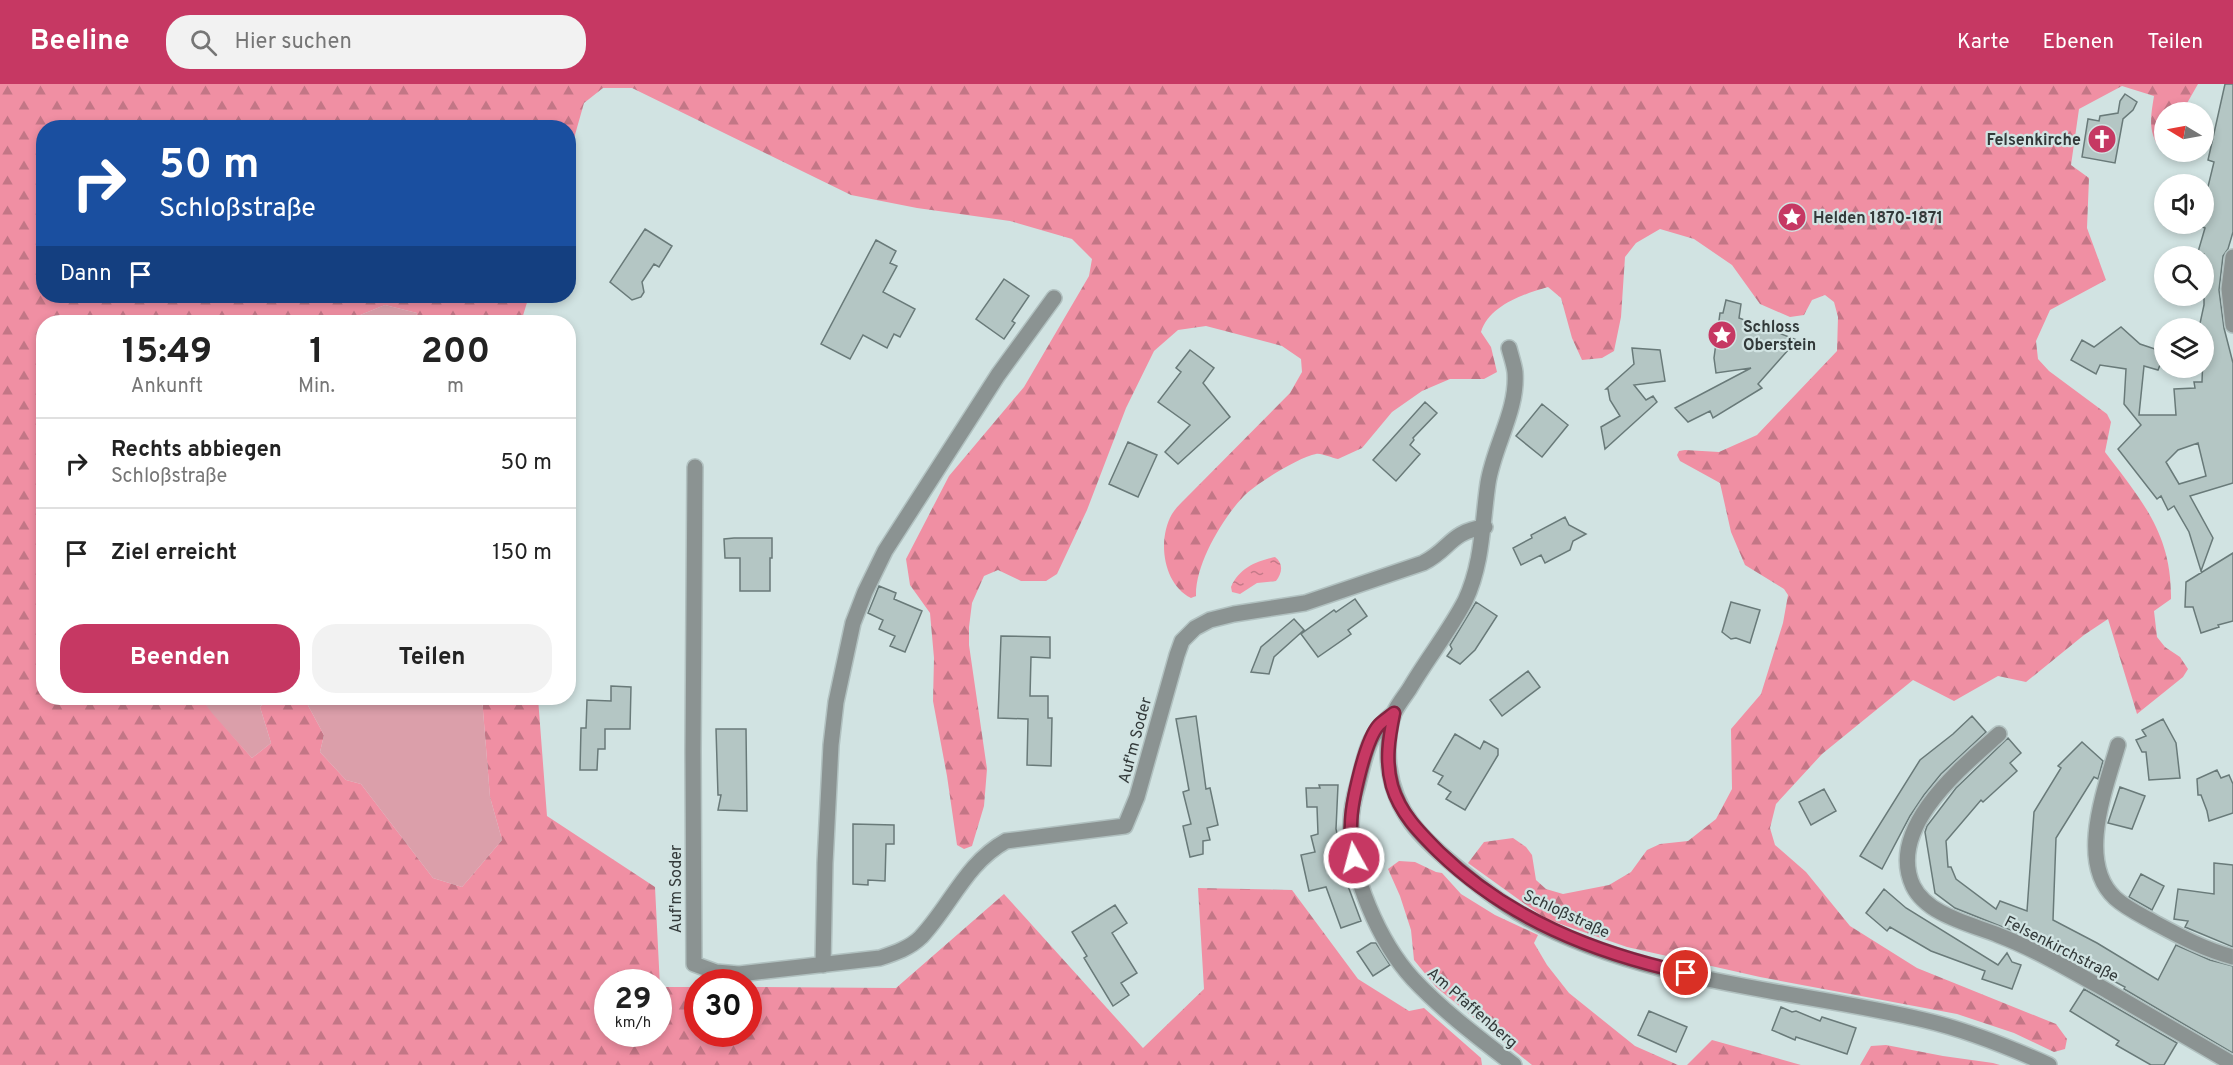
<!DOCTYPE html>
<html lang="de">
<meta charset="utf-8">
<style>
:root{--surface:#fff;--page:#f2f2f2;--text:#222;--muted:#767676;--line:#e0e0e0;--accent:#c63863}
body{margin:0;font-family:Overpass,sans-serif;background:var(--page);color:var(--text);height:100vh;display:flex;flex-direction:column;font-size:22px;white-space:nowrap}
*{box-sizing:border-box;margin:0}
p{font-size:20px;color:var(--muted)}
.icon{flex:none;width:33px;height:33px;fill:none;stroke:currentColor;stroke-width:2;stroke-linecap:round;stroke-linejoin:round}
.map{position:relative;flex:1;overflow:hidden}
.details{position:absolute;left:36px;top:231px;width:540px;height:390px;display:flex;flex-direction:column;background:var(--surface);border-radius:24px;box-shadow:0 3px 9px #0003}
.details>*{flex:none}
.top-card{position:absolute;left:36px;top:36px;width:540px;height:183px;border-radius:24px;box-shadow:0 3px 9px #0003;background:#1a4fa0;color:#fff;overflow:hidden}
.needle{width:39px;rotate:280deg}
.tools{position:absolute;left:2154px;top:18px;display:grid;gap:12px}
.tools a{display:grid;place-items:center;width:60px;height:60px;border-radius:50%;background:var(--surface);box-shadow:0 3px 9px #0003;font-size:30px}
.speed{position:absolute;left:594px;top:885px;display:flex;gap:12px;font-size:30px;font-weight:700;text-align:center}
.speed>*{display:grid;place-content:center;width:78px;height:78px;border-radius:50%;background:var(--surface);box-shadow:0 3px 9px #0003;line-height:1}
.speed small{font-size:15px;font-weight:400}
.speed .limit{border:9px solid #d22;background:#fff;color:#111}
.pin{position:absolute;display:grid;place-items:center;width:51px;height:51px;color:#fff;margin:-26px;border:3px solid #fff;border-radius:50%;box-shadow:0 2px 6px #0007}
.me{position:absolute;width:66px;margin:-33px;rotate:353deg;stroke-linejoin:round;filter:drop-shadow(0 0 4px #0008)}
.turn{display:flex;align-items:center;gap:21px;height:126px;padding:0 24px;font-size:27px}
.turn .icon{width:78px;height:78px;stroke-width:2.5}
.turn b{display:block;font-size:42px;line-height:51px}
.then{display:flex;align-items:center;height:57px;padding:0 24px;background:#0003;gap:12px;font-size:22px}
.eta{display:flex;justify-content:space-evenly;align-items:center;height:102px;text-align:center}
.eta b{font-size:36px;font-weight:700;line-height:42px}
.action{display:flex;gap:12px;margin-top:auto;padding:12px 24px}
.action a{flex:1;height:69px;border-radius:24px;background:var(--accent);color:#fff;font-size:24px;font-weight:700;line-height:69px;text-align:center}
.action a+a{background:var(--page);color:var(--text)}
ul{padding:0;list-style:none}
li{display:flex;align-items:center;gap:18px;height:90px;padding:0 24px;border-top:2px solid var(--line)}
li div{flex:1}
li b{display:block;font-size:22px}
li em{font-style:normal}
header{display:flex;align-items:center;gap:36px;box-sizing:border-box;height:84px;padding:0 30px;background:var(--accent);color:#fff}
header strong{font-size:28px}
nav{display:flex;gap:33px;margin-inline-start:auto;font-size:21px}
.search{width:420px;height:54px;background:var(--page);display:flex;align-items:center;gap:15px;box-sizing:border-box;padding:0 21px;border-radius:24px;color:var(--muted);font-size:22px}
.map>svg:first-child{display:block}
.grass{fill:#db9faa}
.forest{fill:url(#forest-firs);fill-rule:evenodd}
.water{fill:url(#water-ripples)}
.building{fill:#b4c6c4;stroke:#697a79;stroke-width:1.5;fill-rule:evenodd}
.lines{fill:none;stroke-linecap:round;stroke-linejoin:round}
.minor-casing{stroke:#b1c1c0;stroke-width:18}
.minor{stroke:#8b9392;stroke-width:15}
.route-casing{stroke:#812440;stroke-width:15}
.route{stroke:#c63863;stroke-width:10}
.labels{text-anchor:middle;stroke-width:4.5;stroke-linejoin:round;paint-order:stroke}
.poi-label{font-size:16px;font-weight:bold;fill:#323939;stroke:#d1e3e2;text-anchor:start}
.street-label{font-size:16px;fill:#323939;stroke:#d1e3e2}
</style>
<header>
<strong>Beeline</strong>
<div class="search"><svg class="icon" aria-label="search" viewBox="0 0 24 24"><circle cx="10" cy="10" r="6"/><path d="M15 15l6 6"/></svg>Hier suchen</div>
<nav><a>Karte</a><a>Ebenen</a><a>Teilen</a></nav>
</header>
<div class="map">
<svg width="2233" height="981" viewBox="0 0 2233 981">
<defs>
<pattern id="forest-firs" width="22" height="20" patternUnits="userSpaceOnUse" patternTransform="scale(1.5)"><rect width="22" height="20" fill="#f08fa3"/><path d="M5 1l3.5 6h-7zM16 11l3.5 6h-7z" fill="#c37686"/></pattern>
<pattern id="water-ripples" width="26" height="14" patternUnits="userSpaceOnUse" patternTransform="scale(1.5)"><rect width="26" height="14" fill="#f393a6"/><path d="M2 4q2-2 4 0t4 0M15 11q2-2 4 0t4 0" fill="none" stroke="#c57988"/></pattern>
</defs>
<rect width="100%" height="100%" fill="#d1e3e2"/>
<path class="grass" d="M385 221 417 229 416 238H343Z
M201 614H270L260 623 271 659 252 674 211 629Z
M304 614H482L490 713 502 756 462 803 433 794 361 700 346 696 320 668 324 651Z"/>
<path class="forest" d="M0 0H2198L2182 28H2164V65H2161C2147 49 2151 31 2154 12L2122 2 2079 25 2071 81 2089 94 2087 144 2106 196 2050 226 2036 257 2038 275 2049 287 2107 330 2111 338 2105 368C2142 417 2172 450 2171 515L2154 527 2157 553 2165 563 2180 573 2188 585 2183 593 2137 630 2108 535 2084 551 2026 598 1998 592 1954 617 1913 596 1822 670 1776 720 1770 744 1775 761 1806 788 1850 842 1917 884 2056 940 2067 955 2065 965 2054 968 2014 949 1957 930 1760 893 1627 863 1546 835 1468 779 1484 758 1513 754 1526 763 1532 771 1536 796 1546 805 1563 810 1609 801 1631 788 1647 766 1660 760 1688 757 1716 735 1732 705 1731 645 1761 610 1783 539 1788 511 1784 505 1745 481 1731 448 1720 399 1680 377 1677 371 1679 367 1685 366 1719 368 1757 351 1837 267 1838 233 1834 218 1825 211 1812 216 1804 231 1790 233 1760 220 1732 181 1694 155 1660 145 1636 159 1625 173 1621 233 1614 267 1602 274 1582 276 1572 254 1561 214 1548 203C1523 210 1489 222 1481 248L1491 263 1497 288 1484 295H1450L1422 307 1392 328 1362 364 1338 375C1331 374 1322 369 1316 370 1299 373 1255 400 1243 413 1222 435 1195 481 1196 512L1191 514C1163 500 1157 456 1172 430 1175 425 1180 420 1184 416L1290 309 1302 288 1301 275 1282 262 1206 242 1178 246 1154 267 1126 324 1087 426 1057 490 1046 497H1021L998 486 984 492 972 519 969 543V561L987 685 984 722 972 762 964 765 957 761 947 692 933 617 934 574 930 529 910 501 906 475 949 392 1024 303 1089 192 1092 175 1072 155 1010 137 917 124 851 111 632 4H603L584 19 569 72 568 44H44V212H529L521 238H416L417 229 385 221 343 238H44V614H201L212 629 252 674 271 659 260 623 270 614H304L324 651 320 668 346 696 361 700 433 794 462 803 502 756 490 713 482 614H538L547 732 655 803 660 903H697L698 950H748L749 903 896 904 1004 810 1143 964 1204 905 1198 804 1292 806 1358 895 1409 927 1424 924 1481 974 1482 981H0ZM608 898H658V950H608Z
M1399 777 1415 778 1436 788 1442 789 1461 810 1495 831 1538 851 1534 859 1547 881 1569 909 1635 962 1678 981H1532L1436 903 1414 876 1411 846 1400 812 1388 785Z
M1712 956 1801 981H1687Z
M1886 961 1943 972 1993 979 2000 981H1860L1871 962Z"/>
<path class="water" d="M1275 473C1284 480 1282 489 1276 497L1257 499 1240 510 1232 508 1231 503C1239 484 1256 477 1275 473Z"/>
<path class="building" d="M2225 0H2233V148L2228 165 2223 172 2219 206 2224 244 2233 279V399L2190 412 2213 454 2201 487 2189 448 2174 422 2168 426 2161 412 2157 415 2118 365 2141 341 2124 320 2126 285 2100 281 2096 290 2071 276 2082 256 2094 263 2121 243 2140 260 2161 267 2162 276 2158 286 2144 282 2139 331H2176L2174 305 2195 304 2194 298H2202L2204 244H2199L2204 221V170L2198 168 2205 144 2202 143 2212 118 2205 115 2214 78 2208 76ZM2198 359 2206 392 2179 400 2166 378 2178 366Z
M2125 10 2137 18 2133 26 2123 35 2115 79 2082 73 2088 35 2099 37 2100 32 2118 29 2120 17Z
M645 145 672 162 659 183 654 180 642 198 644 208 641 213 632 216 610 198Z
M876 156 896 167 890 179 897 182 883 208 915 225 900 253 894 250 887 264 863 251 850 275 821 260Z
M1004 195 1029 212 1012 237 1015 239 1004 255 976 235Z
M1726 216 1741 220 1739 234 1797 256 1758 300 1762 304 1713 334 1710 327 1688 338 1675 324 1751 284 1716 289 1714 274 1720 229H1723Z
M1632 264 1660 266 1665 297 1634 301 1646 316 1653 312 1657 318 1605 365 1601 343 1620 332 1610 316 1608 305H1606L1634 280Z
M1190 266 1214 284 1203 299 1230 333 1178 380 1165 368 1190 341 1158 318 1181 288 1176 284Z
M1425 318 1437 329 1413 354 1414 356 1410 361 1420 370 1396 397 1373 376Z
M1542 320 1568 341 1542 373 1516 352Z
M1128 358 1157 371 1138 413 1109 400Z
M1565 433 1569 441 1586 450 1573 457 1570 466 1545 479 1541 471 1521 481 1513 464 1532 454 1531 451Z
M734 454H772V474H770V507H740V474H725L724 455Z
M2233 469V537L2218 541 2219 543 2201 549 2193 523H2185L2186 498Z
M879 502 896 509 894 515 922 527 905 568 890 562 895 552 879 545 883 536 868 529Z
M1355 515 1367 532 1348 546 1351 550 1318 573 1301 550 1334 526 1336 528Z
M1476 518 1497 532 1475 566 1460 580 1447 572 1452 565 1450 561Z
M1731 518 1760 526 1750 559 1736 554 1731 555 1722 548Z
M1294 535 1304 546 1274 573 1269 590 1251 588 1261 563Z
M1001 552 1050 553V574L1031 573 1030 612H1048V634H1052L1051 682 1027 681 1028 635 998 634Z
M1528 587 1540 603 1502 632 1490 616Z
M611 602 631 603 630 645H605V665H598L597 686H580L581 644H586L587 616 611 617Z
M1196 632 1206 705 1210 704 1218 741 1207 744 1210 756 1203 757V770L1190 773 1183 742 1191 740 1183 708 1189 706 1176 635Z
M1972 632 1986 648 1941 690 1924 711 1910 732 1882 785 1860 772 1920 676 1953 650Z
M2163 635 2176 659 2180 694 2149 696 2146 668H2142L2136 656 2146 652 2142 646Z
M716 645H746L747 727 718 726 721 711H718Z
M1455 650 1480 665 1484 657 1498 665V671L1465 726 1446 715 1451 708 1438 700 1443 692 1433 687Z
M2008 654 2021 669 2010 679 2017 687 1983 718 1981 716 1946 757 1948 783H1951L1956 795 1996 825 2000 817 2027 827 2034 728 2061 684 2058 682 2082 658 2103 677 2098 695 2094 693 2056 754 2053 836 2097 859 2158 896 2176 861 2210 876 2233 882V969L2124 905 2125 903 2039 857 2044 855 2017 841 2027 849 2025 852 1955 824 1935 809 1925 748 1927 742 1956 704Z
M2217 686 2221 694 2229 691 2233 700V729L2209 737 2207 727 2201 711H2198L2197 695Z
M1319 701H1338L1336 745 1348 802 1361 837 1341 844 1326 803 1309 807 1301 771 1315 768 1311 752 1318 750 1317 723H1307L1306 704H1320Z
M2120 703 2145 712 2132 745 2108 739Z
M1824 705 1836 727 1811 741 1799 718Z
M853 740 894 741V760H886L885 797 868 796V801L853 800Z
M2214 779 2233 781V863L2185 843 2188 837 2174 835 2178 805 2214 810Z
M2141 790 2164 802 2152 826 2129 813Z
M1884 805 1906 824 1998 881 2007 869 2012 878 2021 881 2012 905 1982 895 1985 887 1931 867 1890 843 1887 847 1866 829Z
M1115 821 1127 839 1112 849 1137 889 1121 899 1129 911 1113 922 1084 874 1087 872 1072 848Z
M1371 859H1376L1390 881 1373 892 1357 868Z
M2084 905 2177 959 2164 981H2151L2116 961 2119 957 2070 927Z
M1781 923 1792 928 1796 927 1820 937 1822 933 1856 944 1847 970 1796 953 1795 956 1772 946Z
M1649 927 1687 943 1676 968 1638 951Z"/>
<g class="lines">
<g class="minor-casing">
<path id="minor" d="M2233 173 2229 205 2233 241
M1509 264C1511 272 1514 280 1515 288 1518 326 1494 361 1488 399 1482 439 1483 479 1465 517 1450 546 1427 575 1410 604 1405 612 1398 620 1394 629 1388 645 1387 667 1389 683 1395 728 1420 753 1454 781 1477 800 1500 819 1527 834 1649 900 1792 905 1924 936 1967 946 2009 963 2049 981
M695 383 693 667 694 880 716 888 739 890 880 874C895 869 910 864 921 853 951 821 966 779 1006 757L1125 742 1137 713 1177 571 1182 557 1195 544 1210 536 1234 530 1305 519 1423 479C1451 465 1449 448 1485 443
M1394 629C1367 651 1366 669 1358 700 1354 713 1351 727 1351 741 1349 790 1380 859 1413 895 1443 927 1479 954 1514 981
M1999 650C1962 683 1886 744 1913 802 1927 831 1971 840 1998 851 2037 866 2074 888 2111 909 2152 933 2192 956 2233 980
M2118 661C2106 703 2076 778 2115 814 2127 825 2143 832 2157 840 2181 853 2206 866 2233 873
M823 881 825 779 831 661 836 618 853 539 865 508 885 467 998 291 1054 214"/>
</g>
<use href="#minor" class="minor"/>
</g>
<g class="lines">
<g class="route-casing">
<path id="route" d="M1354 774C1352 763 1350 752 1351 741 1351 720 1365 656 1379 641 1383 637 1389 633 1394 629 1389 654 1385 677 1392 702 1400 729 1419 748 1439 768 1507 834 1594 869 1686 889"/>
</g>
<use href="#route" class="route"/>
</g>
<defs>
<g id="church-disc" transform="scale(1.5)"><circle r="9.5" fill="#c63863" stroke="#d1e3e2"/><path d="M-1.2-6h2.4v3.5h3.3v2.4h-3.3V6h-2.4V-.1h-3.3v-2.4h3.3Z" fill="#fff"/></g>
<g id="sight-disc" transform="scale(1.5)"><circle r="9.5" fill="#c63863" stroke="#d1e3e2"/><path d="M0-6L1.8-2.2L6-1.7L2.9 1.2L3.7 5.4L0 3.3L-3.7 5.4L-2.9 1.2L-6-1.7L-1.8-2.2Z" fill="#fff"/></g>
</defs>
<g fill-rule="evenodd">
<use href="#church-disc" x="2102" y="55"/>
<use href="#sight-disc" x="1792" y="133"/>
<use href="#sight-disc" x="1722" y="251"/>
</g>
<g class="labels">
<g class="poi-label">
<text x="2081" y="61" text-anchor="end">Felsenkirche</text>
<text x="1813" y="139">Helden 1870-1871</text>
<text x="1743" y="248">Schloss<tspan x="1743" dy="18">Oberstein</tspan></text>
</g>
<g class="street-label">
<text transform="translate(1134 656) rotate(-75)" y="6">Auf'm Soder</text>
<text transform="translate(675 805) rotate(-90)" y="6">Auf'm Soder</text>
<text transform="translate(1567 829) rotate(25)" y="6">Schloßstraße</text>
<text transform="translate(2062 864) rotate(27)" y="6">Felsenkirchstraße</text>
<text transform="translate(1473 923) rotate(41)" y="6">Am Pfaffenberg</text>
</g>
</g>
</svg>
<div class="tools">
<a><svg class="needle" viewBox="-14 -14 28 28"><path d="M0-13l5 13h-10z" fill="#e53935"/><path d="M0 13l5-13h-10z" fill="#767676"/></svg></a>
<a><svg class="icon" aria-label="sound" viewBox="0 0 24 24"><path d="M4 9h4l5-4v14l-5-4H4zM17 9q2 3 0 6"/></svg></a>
<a><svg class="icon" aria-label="search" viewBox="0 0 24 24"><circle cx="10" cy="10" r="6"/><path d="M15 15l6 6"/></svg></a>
<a><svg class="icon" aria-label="layers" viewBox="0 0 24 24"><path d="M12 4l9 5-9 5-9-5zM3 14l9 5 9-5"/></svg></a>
</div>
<div class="speed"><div>29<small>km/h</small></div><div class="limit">30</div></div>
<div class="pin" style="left:1686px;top:889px;background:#d93025"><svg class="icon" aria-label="arrive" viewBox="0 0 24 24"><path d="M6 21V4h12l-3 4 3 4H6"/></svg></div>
<svg class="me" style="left:1354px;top:774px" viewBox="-20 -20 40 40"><circle r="17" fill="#c63863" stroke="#fff" stroke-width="3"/><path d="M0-11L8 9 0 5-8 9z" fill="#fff"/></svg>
<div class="top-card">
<div class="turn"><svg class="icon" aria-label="right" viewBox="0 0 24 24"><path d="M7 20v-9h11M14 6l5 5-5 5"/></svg><div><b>50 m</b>Schloßstraße</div></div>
<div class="then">Dann<svg class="icon" aria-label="arrive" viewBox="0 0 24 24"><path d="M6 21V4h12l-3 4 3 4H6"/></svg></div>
</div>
<section class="details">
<div class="eta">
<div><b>15:49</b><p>Ankunft</p></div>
<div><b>1</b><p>Min.</p></div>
<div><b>200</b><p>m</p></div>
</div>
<ul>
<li><svg class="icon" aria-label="right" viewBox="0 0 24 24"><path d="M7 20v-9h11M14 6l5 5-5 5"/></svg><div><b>Rechts abbiegen</b><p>Schloßstraße</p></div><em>50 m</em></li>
<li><svg class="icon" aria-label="arrive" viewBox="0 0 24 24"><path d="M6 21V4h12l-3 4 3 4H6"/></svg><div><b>Ziel erreicht</b></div><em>150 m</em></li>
</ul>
<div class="action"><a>Beenden</a><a>Teilen</a></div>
</section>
</div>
